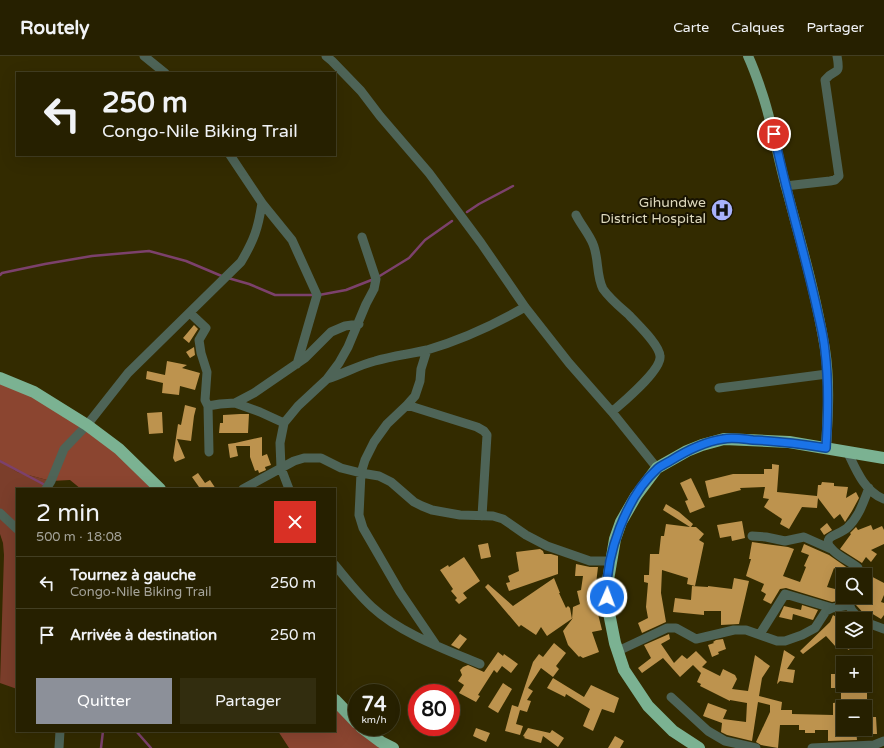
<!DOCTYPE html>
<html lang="fr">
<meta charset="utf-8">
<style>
:root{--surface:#262000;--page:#322d0f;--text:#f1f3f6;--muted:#a4a399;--line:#423e22;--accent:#8c9099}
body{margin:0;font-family:"Varela Round",sans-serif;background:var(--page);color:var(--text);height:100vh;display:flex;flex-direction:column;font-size:15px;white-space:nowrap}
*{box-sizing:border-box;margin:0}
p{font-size:13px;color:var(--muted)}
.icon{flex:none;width:22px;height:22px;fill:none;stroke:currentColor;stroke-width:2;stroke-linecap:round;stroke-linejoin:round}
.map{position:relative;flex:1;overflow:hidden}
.drawer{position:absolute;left:16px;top:432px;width:320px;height:244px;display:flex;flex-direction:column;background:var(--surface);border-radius:0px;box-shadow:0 4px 16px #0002,0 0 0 1px var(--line)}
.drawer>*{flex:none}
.hud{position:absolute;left:16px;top:16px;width:320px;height:84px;border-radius:0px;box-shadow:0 4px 16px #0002,0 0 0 1px var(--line);background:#262000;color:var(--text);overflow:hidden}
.fabs{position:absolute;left:836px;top:512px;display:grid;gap:8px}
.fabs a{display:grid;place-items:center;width:36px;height:36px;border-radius:0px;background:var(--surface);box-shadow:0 4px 16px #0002,0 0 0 1px var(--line);font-size:20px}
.speed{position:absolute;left:348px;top:628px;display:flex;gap:8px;font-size:20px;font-weight:700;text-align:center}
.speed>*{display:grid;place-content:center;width:52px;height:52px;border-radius:50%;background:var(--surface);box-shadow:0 4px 16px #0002,0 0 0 1px var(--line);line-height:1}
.speed small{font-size:10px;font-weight:400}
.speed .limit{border:6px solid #d22;background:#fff;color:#111}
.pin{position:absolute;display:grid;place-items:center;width:34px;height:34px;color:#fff;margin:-17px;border:2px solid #fff;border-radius:50%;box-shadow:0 1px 4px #0007}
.me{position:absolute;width:44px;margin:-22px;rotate:2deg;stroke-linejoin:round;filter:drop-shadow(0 0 3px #0008)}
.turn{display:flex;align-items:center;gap:14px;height:84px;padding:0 20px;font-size:18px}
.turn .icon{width:52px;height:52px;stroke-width:2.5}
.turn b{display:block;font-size:28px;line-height:34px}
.round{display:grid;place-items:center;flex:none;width:42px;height:42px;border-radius:0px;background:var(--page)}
.head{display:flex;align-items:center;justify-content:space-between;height:68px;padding:0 20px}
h1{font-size:24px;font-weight:600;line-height:30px}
.button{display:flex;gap:8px;margin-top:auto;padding:8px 20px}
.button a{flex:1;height:46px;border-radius:0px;background:var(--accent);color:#fff;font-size:16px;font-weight:600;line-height:46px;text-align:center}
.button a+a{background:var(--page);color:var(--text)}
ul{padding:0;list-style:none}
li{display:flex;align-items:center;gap:12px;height:52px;padding:0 20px;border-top:1px solid var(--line)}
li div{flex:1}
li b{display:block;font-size:15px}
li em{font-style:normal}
header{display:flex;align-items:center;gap:24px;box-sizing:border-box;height:56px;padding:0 20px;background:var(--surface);border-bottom:1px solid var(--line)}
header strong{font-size:19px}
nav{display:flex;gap:22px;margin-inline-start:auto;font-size:14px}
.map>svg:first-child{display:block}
.green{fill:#7b3e2b}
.forest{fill:#8b4530}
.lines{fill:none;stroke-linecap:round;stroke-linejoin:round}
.stream{stroke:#7c416c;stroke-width:2.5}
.building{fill:#bd934e}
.minor{stroke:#4e6457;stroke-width:9}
.major{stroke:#6f9c81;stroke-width:10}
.highway{stroke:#7bb292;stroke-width:12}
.route-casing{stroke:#114b97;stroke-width:10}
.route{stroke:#1a73e8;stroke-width:7}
.labels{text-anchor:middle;stroke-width:4;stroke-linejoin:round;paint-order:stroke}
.poi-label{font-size:14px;fill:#ddd8bc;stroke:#181301;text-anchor:end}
</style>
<header>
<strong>Routely</strong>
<nav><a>Carte</a><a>Calques</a><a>Partager</a></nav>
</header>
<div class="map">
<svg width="884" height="692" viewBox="0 0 884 692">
<rect width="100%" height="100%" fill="#332b00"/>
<path class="green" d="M0 404 17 416 51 425 46 433H17V633L0 627 4 499 3 487 0 478Z"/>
<path class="forest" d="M0 322 64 353 160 433H81L70 424 51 425 17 416 0 404Z
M335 644 393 692H289L278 675H335Z"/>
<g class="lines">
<path class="stream" d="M467 156 479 148 513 130
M0 219 2 217 45 208 92 200 149 195 186 205 224 221
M378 221 409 202 425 184 452 165
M228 222 249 228 275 239H314
M319 239 346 234 374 223
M0 405 45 429
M136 675 151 692
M101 692 103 675"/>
</g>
<path class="building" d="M194 269 198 273 189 287 183 282Z
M194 291 195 299 190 302 186 296Z
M167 305 187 309 182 312 200 317 195 334 180 330 179 339 162 337 163 327 146 323 147 315 165 319Z
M185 349 196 352 194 360 191 385 177 383 185 402 175 406 173 402 178 368 181 369Z
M162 356 163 377 149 378 147 357Z
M240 358H249L248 377H219L220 367H223V359Z
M262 381V400L267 398 271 409 265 411 266 414 259 417 258 414 255 415 250 401V390H236L238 400 230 402 228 388 235 387V389V387Z
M772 408 779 409 777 436 817 440 818 429H821L822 426 834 427V430L848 431 846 442 856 436 859 442 852 455 845 466 840 458 834 463 818 442 817 452 802 451 789 473 780 468 782 463 764 451 769 443 763 442 765 431 740 432 741 434 709 442 705 425 733 418H764V413H772Z
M198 417 205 427 210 424 216 433H197L199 431 192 421Z
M691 422 705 451 690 457 685 445 688 444 680 427Z
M666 448 679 456 693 468 691 471H696L704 478 699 484 704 487 695 530 687 528 688 522 662 514 661 537 666 566 642 577 638 567 648 562 646 551 648 527 644 526V519H649L650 498H659L661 480H664L666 468 690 471 663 454Z
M742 465 745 482 732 485 731 480 720 482 717 469Z
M827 467 832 474 824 479 820 473Z
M871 469 873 474 882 470 884 474V488L871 494 877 498 871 506 866 501 862 507 840 493 851 478 850 477 856 471 858 474Z
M752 486 788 491 794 493 783 520 800 526 806 511 804 510 809 499 801 496 804 488 829 499 852 515 851 519H846L834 512 827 531 843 535 842 544 832 546 786 532 780 533 771 548 763 544 766 538 761 535 764 528 746 520 751 503H749Z
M488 487 491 501 481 503 478 489Z
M540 493 543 495 544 498H551L558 500V518L509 535 506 527 510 526 508 520 519 515 516 496Z
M464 501 480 525 463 537 467 542 459 548 455 544 457 542 451 535 453 533 440 514 448 509 449 511Z
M576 508 590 511H598L596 528H599L600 536H596L601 557 598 558 602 574 592 576 599 596 583 602 580 600 579 601 568 589 563 575 573 562 547 580 541 571 536 579 521 569 519 571 485 531 488 528 513 550 554 522 560 537H559L566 552 568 550 570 552 572 563 573 551 580 548 577 535 581 534 583 520H575Z
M863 516 884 527V539L881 546 884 547V559L881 563 871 557 870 561 866 560 856 549V541H865V519H863Z
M734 522 749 525 739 568 721 569V555H704V559L673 556 675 542 691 544 692 530 708 531V530L732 533Z
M802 549 818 554 813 564 793 558 792 564 779 561 784 550 801 554Z
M833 559 843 565V585H853L849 594 839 588 836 591 826 580 803 598 800 595 830 566Z
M460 578 467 583 459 593 451 589Z
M669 578 670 583 661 588 674 607 682 599 687 603 696 595 707 606 702 611 720 620 723 613 735 619 737 623 732 633 748 635 755 599 770 610 762 622 759 640 782 646 781 654H792V658L833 659V647L841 646V632H831V618H843V629H853V634L867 633V644L850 645V651H843V673H856L857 684 828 685V674H815V677H805V674H799V669H780L778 692 761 689 756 686 770 656V649L758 646 752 685 727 679 721 676 722 667 703 660 708 647 727 654 723 663 746 666 747 647 730 644V645L700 630 701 628 697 626 701 617 693 609 680 621 663 602 642 617 638 612 651 602 644 589Z
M723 583 726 593 718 596 719 598 712 601 708 589 714 587 713 586 716 584Z
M554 587 566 597 556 610 559 613 553 621 541 612 528 632 533 635 527 644 531 645 527 656 520 654 516 668 523 670 520 679 505 675 512 649 518 651 533 606 539 598 543 601Z
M784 594 795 601 787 613 795 614 793 627 780 625 777 628Z
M498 596 503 600 504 598 518 608 511 617 502 610 497 617 494 614 478 639 480 640 476 646 459 637 464 629 458 625 462 619 460 614 463 611 468 609 484 616Z
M553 622 584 641 591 629 619 642 614 657 602 653 593 675 583 670 590 653 566 638 565 641 547 632Z
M503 627 512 633 498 657 488 651Z
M865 661H876L877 678H865Z
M476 672 490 677 486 686 473 680Z
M528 672 550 677 552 674 564 682 558 691 543 680 541 687 524 682 525 681 523 680Z
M615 680 624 685 620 692H608Z"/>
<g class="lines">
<path class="minor" d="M144 0 165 17
M326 0 332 5 361 35 380 60 429 117 481 187 525 251 569 307 612 356 657 412
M230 99 262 147 292 184 317 239 297 308
M785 130 830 125 835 124 839 120 825 24C835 11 841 22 837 0
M576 159C581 169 589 178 593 188 599 202 596 220 603 233 610 243 620 251 629 259 637 268 659 288 660 300 662 314 623 346 612 356
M190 257 206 272 199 284 201 297 207 316 205 344 208 350 209 396
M427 294 421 313 420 325 415 340 407 349 387 368 374 386 365 404 361 417 359 459 363 472 400 536 436 589
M327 323C343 318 359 309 375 305 392 300 410 298 427 294 461 284 494 269 525 251
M719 332 827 318
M235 347 260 356 284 367
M407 349 477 371 484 375 487 379 482 460
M208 350 220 348 235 347 254 337 305 302 331 276 345 270 359 268
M848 397C856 414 865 436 884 443
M46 433 51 425 64 393 87 369 128 317 241 206C254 184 258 173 262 147
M243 433 294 405 304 402H321L341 412 361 417 379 420 391 426 414 446 422 450 432 454 460 459 493 460 503 463 526 479 547 490 590 505H611
M289 433 281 412 280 387 284 367 298 350 327 323 339 307 348 291 366 248 374 233 376 223 362 181
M0 457 17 473
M752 480 766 481 785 485 804 481 831 493
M335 509C347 524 358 538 372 551 400 577 444 593 480 608
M857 519 858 512C850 505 838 501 831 492 829 490 827 486 829 483 830 480 843 476 847 472 859 461 863 447 869 432
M850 541C848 552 852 556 861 563
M865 566 884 573
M760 578 785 538 832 552
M618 595 667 572H676L696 583 734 574H746L777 585H785L802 579 815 572 826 555 832 552 849 549
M671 641 708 675 725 685 756 692
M59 692 60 675
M812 692 874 689 884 685"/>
<path class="major" d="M748 0C753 11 757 22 761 34 772 65 777 99 786 131 800 184 816 238 825 293 830 325 828 359 826 392"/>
<path class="highway" d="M0 322 34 336 87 369 119 393 160 433
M335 644 357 667
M361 671 381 686 393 692
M699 692 673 675 648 650 624 614 615 587 608 552 607 530 615 483 621 466 636 440 657 412 687 395 702 389 724 383 789 386 884 402"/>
</g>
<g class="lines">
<g class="route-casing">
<path id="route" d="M607 541C605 500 626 441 657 413 660 410 665 408 670 405 686 395 703 386 723 383 733 381 743 383 753 384 778 385 802 388 826 392 828 360 829 327 825 295 824 281 820 267 817 253 804 194 786 137 774 78"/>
</g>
<use href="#route" class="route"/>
</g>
<defs>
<g id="hospital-disc" transform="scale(1.15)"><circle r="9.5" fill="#a7b1fc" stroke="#181301"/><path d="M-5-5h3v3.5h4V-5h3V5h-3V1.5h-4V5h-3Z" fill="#111"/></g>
</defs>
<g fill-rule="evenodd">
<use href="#hospital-disc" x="722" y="154"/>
</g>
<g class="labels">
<g class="poi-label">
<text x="706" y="151">Gihundwe<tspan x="706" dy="16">District Hospital</tspan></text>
</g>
</g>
</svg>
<div class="fabs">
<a><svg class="icon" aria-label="search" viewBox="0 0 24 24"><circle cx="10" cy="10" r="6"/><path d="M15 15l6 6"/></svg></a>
<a><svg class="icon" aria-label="layers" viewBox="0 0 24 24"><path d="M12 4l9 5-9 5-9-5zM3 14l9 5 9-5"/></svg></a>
<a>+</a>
<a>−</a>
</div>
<div class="speed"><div>74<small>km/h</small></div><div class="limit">80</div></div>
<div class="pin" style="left:774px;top:78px;background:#d93025"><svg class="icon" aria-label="arrive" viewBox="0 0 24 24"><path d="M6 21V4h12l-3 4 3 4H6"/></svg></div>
<svg class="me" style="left:607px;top:541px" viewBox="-20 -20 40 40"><circle r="17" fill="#1a73e8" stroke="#fff" stroke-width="3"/><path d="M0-11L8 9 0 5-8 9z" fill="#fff"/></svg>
<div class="hud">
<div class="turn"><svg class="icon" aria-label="left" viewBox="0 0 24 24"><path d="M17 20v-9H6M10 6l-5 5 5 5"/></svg><div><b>250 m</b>Congo-Nile Biking Trail</div></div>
</div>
<section class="drawer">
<div class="head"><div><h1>2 min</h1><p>500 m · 18:08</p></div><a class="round" style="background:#d93025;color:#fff"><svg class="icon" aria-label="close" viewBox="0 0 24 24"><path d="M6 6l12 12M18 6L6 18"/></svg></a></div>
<ul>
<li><svg class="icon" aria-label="left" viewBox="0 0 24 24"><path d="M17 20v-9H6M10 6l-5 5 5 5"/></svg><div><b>Tournez à gauche</b><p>Congo-Nile Biking Trail</p></div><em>250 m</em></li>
<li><svg class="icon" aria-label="arrive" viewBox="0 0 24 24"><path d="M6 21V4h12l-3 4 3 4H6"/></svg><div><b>Arrivée à destination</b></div><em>250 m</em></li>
</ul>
<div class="button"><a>Quitter</a><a>Partager</a></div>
</section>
</div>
